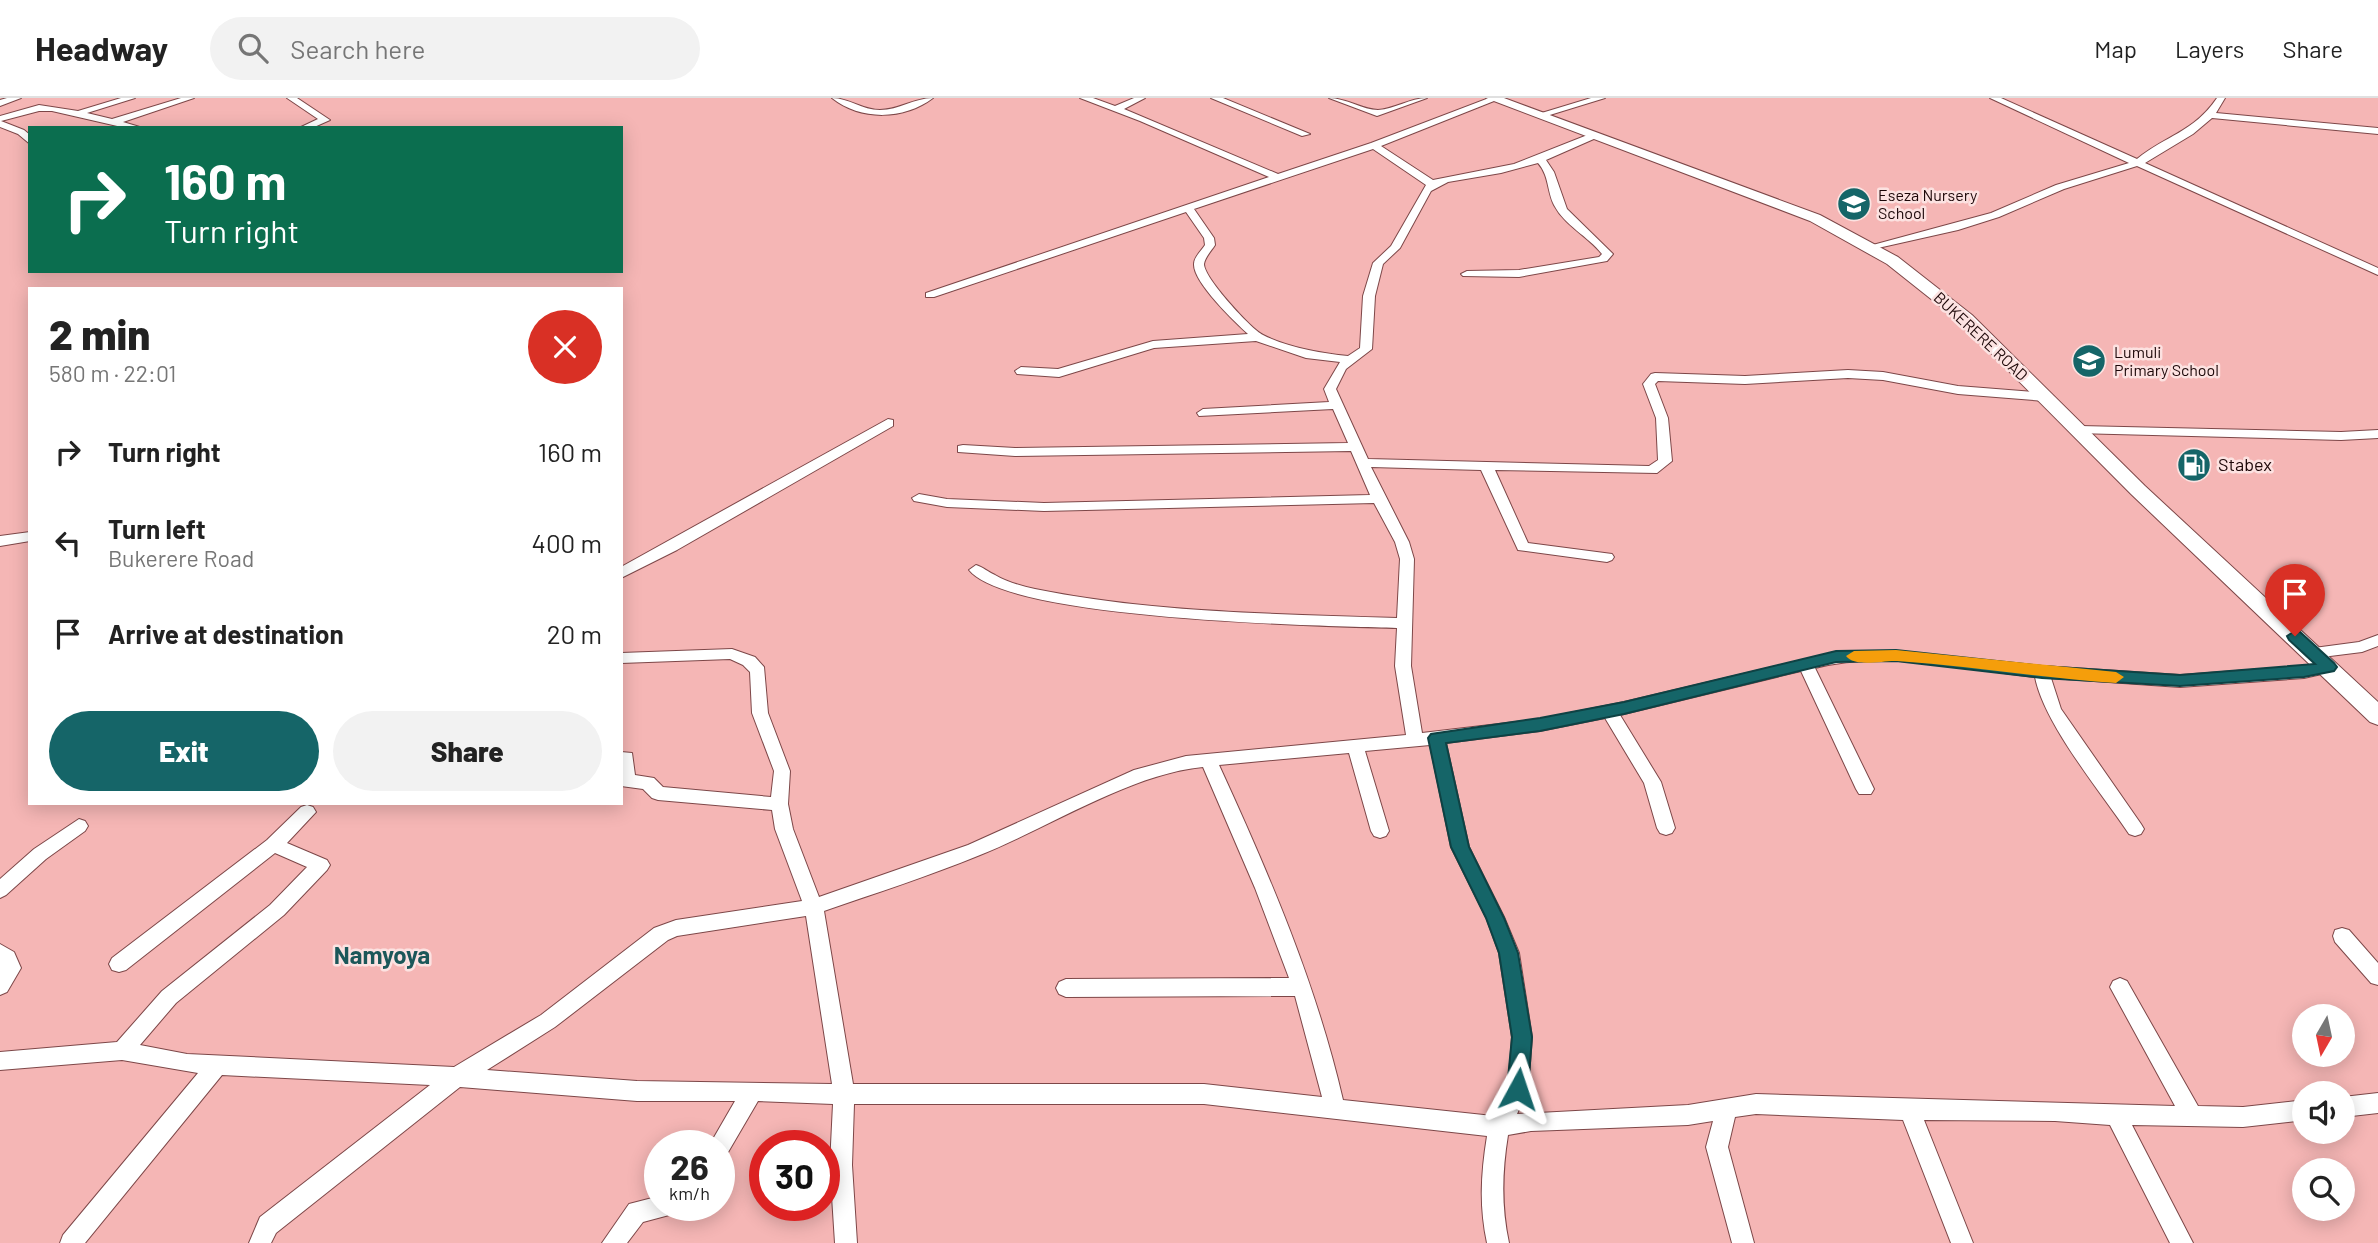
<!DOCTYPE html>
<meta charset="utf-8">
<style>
:root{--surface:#fff;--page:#f2f2f2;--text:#222;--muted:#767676;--line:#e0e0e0;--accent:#156568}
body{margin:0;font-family:Barlow,sans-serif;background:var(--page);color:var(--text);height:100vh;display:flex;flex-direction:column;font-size:26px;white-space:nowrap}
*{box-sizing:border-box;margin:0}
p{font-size:23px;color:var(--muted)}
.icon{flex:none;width:38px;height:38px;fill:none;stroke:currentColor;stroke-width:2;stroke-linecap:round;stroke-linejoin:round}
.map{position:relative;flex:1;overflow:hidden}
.panel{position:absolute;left:28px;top:189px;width:595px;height:518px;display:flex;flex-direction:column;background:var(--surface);border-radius:0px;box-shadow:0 4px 18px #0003}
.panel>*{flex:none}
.top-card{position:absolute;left:28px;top:28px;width:595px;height:147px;border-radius:0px;box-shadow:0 4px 18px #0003;background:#0b6e4f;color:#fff;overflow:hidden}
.needle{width:46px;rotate:189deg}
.controls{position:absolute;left:2292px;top:906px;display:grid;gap:14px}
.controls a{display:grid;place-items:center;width:63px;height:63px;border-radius:50%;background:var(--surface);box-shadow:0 4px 18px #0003;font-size:35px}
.speed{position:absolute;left:644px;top:1032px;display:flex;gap:14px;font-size:35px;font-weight:700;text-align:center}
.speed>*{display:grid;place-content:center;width:91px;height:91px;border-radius:50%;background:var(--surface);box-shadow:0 4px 18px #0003;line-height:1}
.speed small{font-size:18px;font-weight:400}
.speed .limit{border:10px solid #d22;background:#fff;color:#111}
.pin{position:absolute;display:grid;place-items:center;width:60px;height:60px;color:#fff;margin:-72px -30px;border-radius:50% 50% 50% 0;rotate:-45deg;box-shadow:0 0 7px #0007}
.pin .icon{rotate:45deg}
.me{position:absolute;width:77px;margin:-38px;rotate:5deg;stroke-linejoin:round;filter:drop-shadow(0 0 5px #0008)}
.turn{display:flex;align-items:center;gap:24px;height:147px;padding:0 21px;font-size:32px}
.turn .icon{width:91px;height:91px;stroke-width:2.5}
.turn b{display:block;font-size:49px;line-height:60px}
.round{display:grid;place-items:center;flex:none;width:74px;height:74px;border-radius:37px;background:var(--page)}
.head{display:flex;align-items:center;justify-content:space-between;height:119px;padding:0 21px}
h1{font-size:42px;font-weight:800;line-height:52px}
.primary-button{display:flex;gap:14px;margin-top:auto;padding:14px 21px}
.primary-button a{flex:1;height:80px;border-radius:42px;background:var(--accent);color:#fff;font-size:28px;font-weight:800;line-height:80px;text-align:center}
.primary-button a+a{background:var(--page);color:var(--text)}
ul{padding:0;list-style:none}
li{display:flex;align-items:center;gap:21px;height:91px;padding:0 21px}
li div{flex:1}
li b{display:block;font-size:26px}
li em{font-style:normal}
header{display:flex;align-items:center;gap:42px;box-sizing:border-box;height:98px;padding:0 35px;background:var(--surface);border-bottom:2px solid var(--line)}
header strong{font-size:33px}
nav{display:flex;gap:38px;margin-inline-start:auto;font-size:24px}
.search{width:490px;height:63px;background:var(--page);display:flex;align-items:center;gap:18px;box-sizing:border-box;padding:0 24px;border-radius:38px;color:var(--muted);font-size:26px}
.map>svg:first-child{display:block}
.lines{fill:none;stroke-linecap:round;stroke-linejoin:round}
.minor-casing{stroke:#7d4748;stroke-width:2}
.secondary-casing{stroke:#7d4748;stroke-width:2}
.minor{fill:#fff;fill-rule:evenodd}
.secondary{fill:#fff;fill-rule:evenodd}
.route{fill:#156568;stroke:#0e4244;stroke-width:2}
.slow{fill:#f59e0b}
.labels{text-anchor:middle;stroke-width:5;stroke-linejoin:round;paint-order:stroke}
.far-poi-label{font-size:16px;fill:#1c0708;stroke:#fce2e1;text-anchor:start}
.far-street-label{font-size:16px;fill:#1c0708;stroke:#fce2e1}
.poi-label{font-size:18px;fill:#1c0708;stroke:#fce2e1;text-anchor:start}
.near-quarter-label{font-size:24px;font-weight:bold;fill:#1b5759;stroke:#fce2e1}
</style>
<header>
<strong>Headway</strong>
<div class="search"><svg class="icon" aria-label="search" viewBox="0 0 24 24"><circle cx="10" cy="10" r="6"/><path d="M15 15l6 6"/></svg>Search here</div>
<nav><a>Map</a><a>Layers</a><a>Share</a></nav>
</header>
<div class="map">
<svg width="2378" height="1145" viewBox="0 0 2378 1145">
<rect width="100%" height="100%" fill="#f5b6b5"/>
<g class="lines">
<g class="minor-casing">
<path id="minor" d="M7 0H21L0 8V2Z
M121 0H135L87 15 112 21 181 0H194L123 24 143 30H126L52 13H39L1 23 24 32 30 37V46L18 36 0 29V18L39 7 78 13Z
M287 0H297L330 22 312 30H299L318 21Z
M832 0C849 0 862 12 880 12 899 12 914 0 933 0 904 22 861 23 832 0Z
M1080 0H1093L1115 8 1134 0H1145L1124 11 1278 76 1371 45 1489 0 1499 1 1381 48 1433 82 1514 66 1590 36H1596V40L1546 62 1554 74 1567 111 1613 156 1607 163 1519 179 1463 178 1461 176 1467 173 1519 172 1599 159 1602 156C1588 138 1565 128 1554 107 1547 93 1549 77 1538 65L1501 75 1448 84 1431 93 1400 150 1383 166 1375 198 1372 251 1346 271 1336 291 1368 361 1649 368 1658 362 1656 320 1643 286 1651 276 1655 275 1745 278 1848 272 1883 274 1958 288 2045 295 2051 299 2045 303 1958 296 1883 282 1848 280 1745 286 1658 283 1655 286 1668 320 1672 363 1657 375 1495 372 1528 445 1612 456 1614 459 1612 462 1607 464 1518 452 1481 372 1371 369 1409 444 1414 461 1411 568 1422 635 1540 621 1624 604 1836 554 1896 553 2042 568 2180 577 2304 568 2329 563 2335 565 2337 569 2335 573 2304 580 2180 589 2051 580 2061 611 2141 726 2144 731 2141 736 2135 738 2129 736C2101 694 2044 626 2035 579 1964 571 1885 552 1815 570L1874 691 1871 696H1859L1856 691 1801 573 1620 617 1661 684 1675 730 1672 735 1666 737 1660 735 1657 730 1644 685 1605 620 1540 633 1446 645 1469 749 1504 819 1519 855 1532 939 1528 991 1517 1016 1688 1007 1756 996 2175 1008 2110 889 2113 883 2120 880 2127 883 2198 1008 2243 1009 2305 1002V1022L2243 1029 2132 1027 2193 1145H2170L2110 1027 2055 1023 1924 1022 1973 1145H1951L1903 1022 1756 1016 1735 1019 1728 1049 1754 1145H1732L1706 1049 1713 1023 1688 1027 1531 1033 1508 1037C1502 1074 1501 1108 1509 1145H1487C1479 1108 1481 1075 1487 1038L1204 1006H854L852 1067 857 1145H835L830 1067 833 1006 758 1003 727 1056 719 1059V1048H709L735 1003H637L460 989 276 1135 271 1145H249L260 1119 430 987 222 977 85 1145H60L63 1137 198 975 122 962 0 972V954L117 944 162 893 270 807 307 769 275 755 126 872 119 874 112 872 109 866 112 860 267 742 301 709 307 707 313 709 316 714 287 745 327 762 330 767 327 772 284 817 176 905 140 947 187 956 454 969 541 917 654 830 676 822 802 803 775 731 772 712 658 702 652 700 643 691 621 688V654L632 655 635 677 654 680 663 689 771 699 774 673 752 615 750 574 743 567 730 561 621 565V555L732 551 755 559 764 569 768 615 790 673 788 706 793 731 819 799 968 747 1134 672 1186 658 1406 637 1395 568 1397 530C1324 528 1009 522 969 472L976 467C983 469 988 474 995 477 1007 484 1021 488 1035 491 1153 515 1277 516 1397 520L1400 461 1395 444 1374 405 1044 413 947 409 914 403 912 400 919 396 947 401 1044 405 1370 397 1351 353 1015 358 958 354V348L963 347 1015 350 1348 345 1333 311 1199 318 1197 315 1203 311 1329 304 1324 291 1340 264 1306 260 1256 243 1154 250 1059 279 1017 276 1015 273 1021 269 1058 271 1153 243 1248 236C1235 224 1193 184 1194 166 1194 159 1201 153 1205 147L1204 140 1186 114 934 199H926V195L1269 79 1140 23ZM1373 51 1426 87 1391 148 1373 165 1363 198 1360 250 1348 258C1320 255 1289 250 1263 237 1251 231 1204 180 1204 166 1205 159 1212 152 1215 147L1214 140 1194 111ZM1430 647 1451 749 1486 819 1499 855 1512 939 1508 990 1493 1018 1343 1002C1316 885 1269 776 1219 667L1349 655 1371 733 1374 738 1380 740 1386 738 1389 733 1365 653ZM1203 669 1255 790 1289 880 1066 881 1059 884 1056 890 1059 896 1066 899 1295 898 1322 999 1204 986H853L824 813C876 795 929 778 980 757 1048 730 1130 676 1203 669ZM806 818 832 986 637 983 487 972 555 929 668 842 677 838Z
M1211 0H1223L1310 36 1302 38Z
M1329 0C1346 0 1363 12 1378 12 1395 11 1410 0 1427 0L1377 18Z
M1591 0H1605L1540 20 1535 17Z
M1990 0H2001L2137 61C2166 37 2193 35 2217 0H2225L2216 15 2378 30V36L2212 20 2193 36 2145 65 2378 170V177L2137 68 2064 91 1999 119 1958 132 1869 152V148L1991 115 2056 87 2129 65Z
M888 321 893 322V328L677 452 621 480V469Z
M2080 328 2341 334 2378 332V340L2341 342 2075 335V329Z
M30 434V443L0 448V438Z
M2378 537V548L2362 554 2314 560 2306 555 2314 550 2359 544Z
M79 721 85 723 88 728 85 733 46 761 6 797 0 800V781L34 751Z
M2342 830 2349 832 2378 865V887L2371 885 2335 844 2333 838 2335 832Z
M0 846 14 854 21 870 7 894 0 897Z
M2378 995V1015L2343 1019V999Z
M660 1098V1108H676L673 1116 643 1124 627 1145H602L629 1106Z"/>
</g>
<g class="secondary-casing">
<path id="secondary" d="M1486 0H1504L1820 117 1898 159 1972 217 2145 388 2378 604V627L2370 624 2131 396 1960 224 1887 166 1810 123Z"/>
</g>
<use href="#minor" class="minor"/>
<use href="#secondary" class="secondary"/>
</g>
<path class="route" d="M2295 533 2300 534 2334 565 2337 569 2334 573 2304 579 2180 588 2042 580 1896 563 1836 564 1624 616 1540 633 1446 645 1469 749 1504 820 1518 855 1532 939 1528 991 1525 998 1518 1001 1510 998 1507 991 1512 939 1499 855 1486 820 1451 749 1428 640 1431 636 1540 620 1624 604 1836 553 1896 552 2042 568 2180 577 2315 566 2289 542 2287 538Z"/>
<path class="slow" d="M1896 552 2116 574 2124 579 2116 585C2043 580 1970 568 1897 563 1884 562 1855 570 1846 558L1854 553Z"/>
<defs>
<g id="school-disc" transform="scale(1.75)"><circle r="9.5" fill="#156568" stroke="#fce2e1"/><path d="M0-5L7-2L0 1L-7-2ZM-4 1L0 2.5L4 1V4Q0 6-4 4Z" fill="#fff"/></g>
<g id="fuel-disc" transform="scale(1.75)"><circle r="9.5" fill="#156568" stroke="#fce2e1"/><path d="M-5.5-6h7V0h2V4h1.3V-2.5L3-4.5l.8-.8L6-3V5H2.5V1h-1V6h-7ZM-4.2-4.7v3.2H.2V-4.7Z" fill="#fff"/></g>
</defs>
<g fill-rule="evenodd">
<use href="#school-disc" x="1854" y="106"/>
<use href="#school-disc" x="2089" y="263"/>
<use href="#fuel-disc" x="2194" y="367"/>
</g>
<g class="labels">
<g class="far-poi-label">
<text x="1878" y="103">Eseza Nursery<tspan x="1878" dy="18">School</tspan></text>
<text x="2114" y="260">Lumuli<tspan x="2114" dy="18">Primary School</tspan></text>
</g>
<g class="far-street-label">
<text transform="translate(1981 238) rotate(43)" y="6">BUKERERE ROAD</text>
</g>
<g class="poi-label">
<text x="2218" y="373">Stabex</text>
</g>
<g class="near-quarter-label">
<text x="382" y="866">Namyoya</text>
</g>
</g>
</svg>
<div class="controls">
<a><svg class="needle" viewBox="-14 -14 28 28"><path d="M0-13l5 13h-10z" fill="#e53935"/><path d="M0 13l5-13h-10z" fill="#767676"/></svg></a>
<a><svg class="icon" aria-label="sound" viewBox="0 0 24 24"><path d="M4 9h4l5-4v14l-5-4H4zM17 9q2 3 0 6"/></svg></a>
<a><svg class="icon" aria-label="search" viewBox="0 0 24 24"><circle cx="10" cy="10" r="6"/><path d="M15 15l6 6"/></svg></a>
</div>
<div class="speed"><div>26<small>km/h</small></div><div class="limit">30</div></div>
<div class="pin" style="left:2295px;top:538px;background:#d93025"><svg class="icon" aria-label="arrive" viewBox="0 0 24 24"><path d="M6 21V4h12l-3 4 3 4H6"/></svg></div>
<svg class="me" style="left:1518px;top:991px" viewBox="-20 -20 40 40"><path d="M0-17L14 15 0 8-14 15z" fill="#156568" stroke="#fff" stroke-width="4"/></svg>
<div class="top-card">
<div class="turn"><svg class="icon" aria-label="right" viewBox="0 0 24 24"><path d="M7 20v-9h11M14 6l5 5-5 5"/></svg><div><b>160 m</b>Turn right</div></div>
</div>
<section class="panel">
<div class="head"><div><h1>2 min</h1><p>580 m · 22:01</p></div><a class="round" style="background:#d93025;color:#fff"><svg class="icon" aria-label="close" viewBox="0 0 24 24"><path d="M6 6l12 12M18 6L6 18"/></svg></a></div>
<ul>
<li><svg class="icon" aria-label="right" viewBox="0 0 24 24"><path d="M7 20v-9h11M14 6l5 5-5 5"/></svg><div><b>Turn right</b></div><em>160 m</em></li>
<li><svg class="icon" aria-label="left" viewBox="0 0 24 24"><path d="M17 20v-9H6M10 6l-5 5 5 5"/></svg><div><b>Turn left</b><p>Bukerere Road</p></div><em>400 m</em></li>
<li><svg class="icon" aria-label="arrive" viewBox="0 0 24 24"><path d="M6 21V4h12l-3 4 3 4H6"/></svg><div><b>Arrive at destination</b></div><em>20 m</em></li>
</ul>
<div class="primary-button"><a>Exit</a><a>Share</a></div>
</section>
</div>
